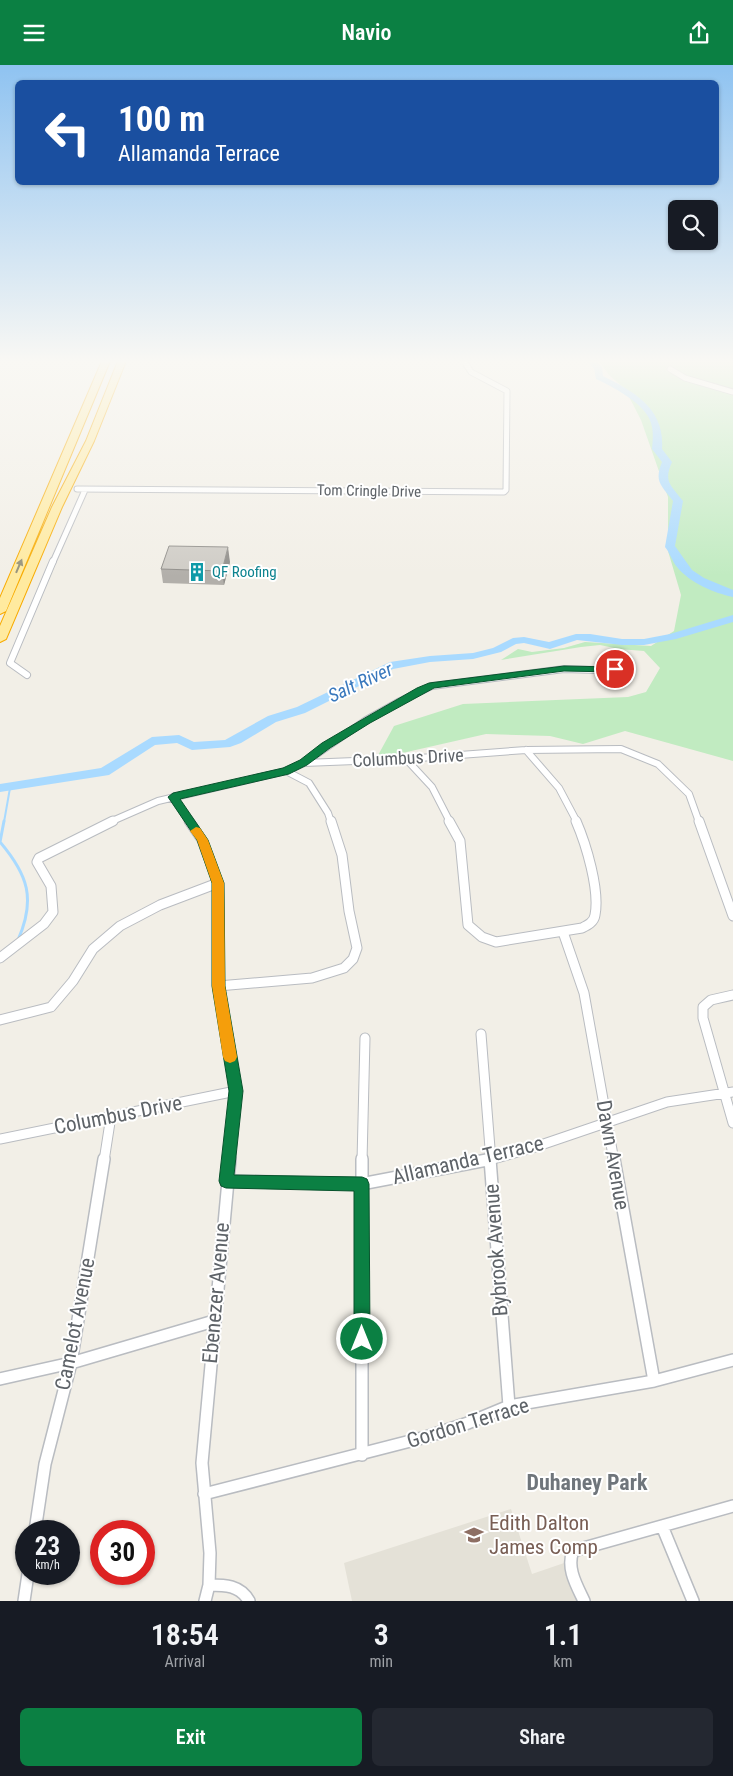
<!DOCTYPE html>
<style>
:root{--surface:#171b24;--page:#242831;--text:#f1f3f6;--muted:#9ea1a6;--accent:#0b8043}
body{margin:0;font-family:"Roboto Condensed",sans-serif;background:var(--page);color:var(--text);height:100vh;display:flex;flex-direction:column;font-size:19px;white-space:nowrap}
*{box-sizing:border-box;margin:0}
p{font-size:16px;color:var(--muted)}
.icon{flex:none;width:28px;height:28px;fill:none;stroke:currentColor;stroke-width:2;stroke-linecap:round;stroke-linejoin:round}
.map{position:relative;height:1536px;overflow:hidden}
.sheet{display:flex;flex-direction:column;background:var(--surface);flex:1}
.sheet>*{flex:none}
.top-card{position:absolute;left:15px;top:15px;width:704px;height:105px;border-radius:8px;box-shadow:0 1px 4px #0004;background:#1a4fa0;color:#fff;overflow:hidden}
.fabs{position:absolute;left:668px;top:135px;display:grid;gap:10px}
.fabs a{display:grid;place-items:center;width:50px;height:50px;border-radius:8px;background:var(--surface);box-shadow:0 1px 4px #0004;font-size:25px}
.speed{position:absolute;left:15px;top:1455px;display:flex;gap:10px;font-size:25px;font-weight:700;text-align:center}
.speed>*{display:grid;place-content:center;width:65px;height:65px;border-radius:50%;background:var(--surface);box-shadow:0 1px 4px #0004;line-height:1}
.speed small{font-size:12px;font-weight:400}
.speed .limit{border:8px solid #d22;background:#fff;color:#111}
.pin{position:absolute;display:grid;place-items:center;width:42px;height:42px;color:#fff;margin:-21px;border:2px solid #fff;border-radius:50%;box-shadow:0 1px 5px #0007}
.me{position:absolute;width:55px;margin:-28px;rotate:0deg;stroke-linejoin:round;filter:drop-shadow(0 0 4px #0008)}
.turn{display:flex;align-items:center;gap:18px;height:105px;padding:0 20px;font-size:22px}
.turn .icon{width:65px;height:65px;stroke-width:2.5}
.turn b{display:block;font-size:35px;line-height:42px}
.eta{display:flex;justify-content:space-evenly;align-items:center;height:85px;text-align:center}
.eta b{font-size:30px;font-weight:600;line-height:35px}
.button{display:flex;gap:10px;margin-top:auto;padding:10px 20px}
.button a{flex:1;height:58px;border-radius:8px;background:var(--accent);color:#fff;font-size:20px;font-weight:600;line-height:58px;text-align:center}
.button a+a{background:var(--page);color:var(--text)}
header{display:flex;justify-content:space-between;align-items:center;height:65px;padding:0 20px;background:var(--accent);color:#fff;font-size:22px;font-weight:600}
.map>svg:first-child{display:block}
.education{fill:#e4e1d7}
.green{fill:#c1ebc1}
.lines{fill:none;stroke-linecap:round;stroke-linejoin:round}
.stream-far1{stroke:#a9daff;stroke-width:2}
.stream{stroke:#a9daff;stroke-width:3}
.river{fill:#a9daff;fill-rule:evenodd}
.minor-far3-casing{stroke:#b9bcc1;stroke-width:7}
.minor-far2-casing{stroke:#b9bcc1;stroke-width:8}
.minor-far1-casing{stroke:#b9bcc1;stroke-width:11}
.minor-casing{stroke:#b9bcc1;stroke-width:14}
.trunk-casing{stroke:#f8ab00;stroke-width:2}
.minor-far3{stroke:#fff;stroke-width:5}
.minor-far2{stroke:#fff;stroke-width:6}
.minor-far1{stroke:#fff;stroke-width:9}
.minor{stroke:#fff;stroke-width:11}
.trunk{fill:#ffea9f;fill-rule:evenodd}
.wall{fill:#b2afaa}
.shaded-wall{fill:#918f8b}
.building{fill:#cfccc6;stroke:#918f8b}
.oneway{fill:#96927b}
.route{fill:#0b8043;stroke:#07532c}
.slow{fill:#f59e0b}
.labels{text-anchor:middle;stroke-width:4;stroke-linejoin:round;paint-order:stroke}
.far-street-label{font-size:15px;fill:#5e6368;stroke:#fff}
.far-culture-label{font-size:15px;fill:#0d838f;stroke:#fff;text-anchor:start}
.street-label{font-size:18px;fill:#5e6368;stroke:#fff}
.water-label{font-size:19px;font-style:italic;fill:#3a79bd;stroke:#fff}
.near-street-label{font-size:21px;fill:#5e6368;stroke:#fff}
.near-education-label{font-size:21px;fill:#785e54;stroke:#fff;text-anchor:start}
.near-neighbourhood-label{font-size:22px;font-weight:bold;fill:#6f757b;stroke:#fff}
</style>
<header><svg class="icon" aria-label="menu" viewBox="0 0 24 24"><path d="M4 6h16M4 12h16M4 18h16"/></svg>Navio<svg class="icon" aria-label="share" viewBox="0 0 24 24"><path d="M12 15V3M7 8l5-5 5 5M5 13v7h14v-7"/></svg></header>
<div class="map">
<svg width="733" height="1536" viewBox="0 0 733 1536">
<rect width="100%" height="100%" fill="#f2efe7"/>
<path class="education" d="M511 1444 532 1509 567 1497 581 1536H352L344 1498Z"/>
<path class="green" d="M599 296H733V696L625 666 583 679 550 671 486 669 376 694 394 661 463 639 628 632 646 627 660 603 644 586 619 584 600 580 581 582 501 595 518 584 532 587 564 583 585 577 651 581 674 566 681 530 668 486V432L641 355 625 324 609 310Z"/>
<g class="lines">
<path class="stream-far1" d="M4 757 10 723"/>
<path class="stream" d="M4 756 0 777C28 810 36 834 18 875"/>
<path class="river" d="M587 296H596L602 302 603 311C635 327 665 344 662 384L672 397C663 417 671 420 683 436L675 481 692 505 704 513 733 525V532C714 528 690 518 677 502 672 496 670 488 665 482L673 436C661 420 654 417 662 397L652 384C653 373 654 363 649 353 640 336 613 322 596 314L594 303Z
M733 550V557L676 574 644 580H622L577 575 550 584 524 578 516 579 501 587 473 594 430 597 393 604 305 648 276 657 241 678 230 682 192 685 177 678 155 680 109 710 0 727V719L101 703 152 672 179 670 194 677 225 675 268 651 297 642 390 597 430 591 473 588 493 583 513 573 524 572 549 577 576 569H590L622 574H644L670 569Z"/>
<g class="minor-far3-casing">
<path id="minor-far3" d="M670 304 685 313 733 327
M77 424 504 427 506 425 507 326 471 307 464 296
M53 497 85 425"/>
</g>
<g class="minor-far2-casing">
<path id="minor-far2" d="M27 610 10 598 53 496
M526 685 559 723 577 757
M406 694 432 722 450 757
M304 698 366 655 400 636 432 621 564 604 630 606
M286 706 309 718 328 748 331 757
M173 732 190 757
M110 757 158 736 286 706 304 698 406 694 526 685 621 684 658 699 689 729 699 757"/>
</g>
<g class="minor-far1-casing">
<path id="minor-far1" d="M189 756 202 775 218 818V921L236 1026 230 1096
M449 756 460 776 468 860 482 872 496 877 582 863C588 860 594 857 595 850 600 825 586 779 576 756
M699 756 733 851
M563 867 584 928 614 1096
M0 893 44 859 53 847 51 821 37 797 39 793 113 756
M218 921 312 913 344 903 353 894 357 883 349 846 342 790 331 756
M733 930 711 935 703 942V953L733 1058
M0 955 51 942 73 916 93 884 120 861 160 840 218 818
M481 969 491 1096
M0 1074 236 1026
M104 1096 111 1051
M362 1096 365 973
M486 1096 532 1083 667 1037 733 1027"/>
</g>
<g class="minor-casing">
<path id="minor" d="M362 1094V1390
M490 1094 509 1341
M614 1094 654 1316
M226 1116 361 1119 492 1094
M0 1314 71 1298 214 1256
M204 1429 426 1372 468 1358 509 1341 654 1316 733 1295
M662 1461 693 1536
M35 1466 45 1399 71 1298 104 1094
M209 1520C225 1520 240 1520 249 1536
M24 1536 28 1509
M205 1536 209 1520 210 1488 202 1398 230 1094
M584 1536C577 1521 566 1503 573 1486L733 1441"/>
</g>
<g class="trunk-casing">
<path id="trunk" d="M102 296H110L6 546 0 549V533Z
M118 296H126L94 376 62 442 6 574 0 577V561L52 442 86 376Z"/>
</g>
<use href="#minor-far3" class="minor-far3"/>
<use href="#minor-far2" class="minor-far2"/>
<use href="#minor-far1" class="minor-far1"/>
<use href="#minor" class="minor"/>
<use href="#trunk" class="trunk"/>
</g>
<path class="wall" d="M230 497 224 520 163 518 161 504Z"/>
<path class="shaded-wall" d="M228 482 230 497 224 520 222 506Z"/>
<path class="building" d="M169 481 228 482 222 506 161 504Z"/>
<defs><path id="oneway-solid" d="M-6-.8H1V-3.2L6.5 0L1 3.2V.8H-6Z" transform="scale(1.25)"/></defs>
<use class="oneway" href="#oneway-solid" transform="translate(19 501) rotate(-67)"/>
<linearGradient id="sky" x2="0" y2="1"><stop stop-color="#8fc3f1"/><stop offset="0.58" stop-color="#f9f8f4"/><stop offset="1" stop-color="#f9f8f4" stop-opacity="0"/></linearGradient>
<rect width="733" height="511" fill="url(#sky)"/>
<path class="route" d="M564 601 615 602 620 604 615 607 564 606 434 623 370 658 330 683 307 700 289 709 180 734 208 775 224 818 225 921 243 1026 234 1110 362 1112 367 1114 369 1119 370 1274 368 1280 362 1282 356 1280 354 1274V1126L226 1123 221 1121 219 1116 229 1026 212 921V818L197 775 168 732 173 728 283 703 300 695 322 678 363 654 417 623 429 618Z"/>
<path class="slow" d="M196 762 200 763 208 775 224 818 225 921 237 992 235 996 230 998 225 996 223 992 212 921V818L197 775 190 766Z"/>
<defs>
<g id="building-bare" transform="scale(1.5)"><path d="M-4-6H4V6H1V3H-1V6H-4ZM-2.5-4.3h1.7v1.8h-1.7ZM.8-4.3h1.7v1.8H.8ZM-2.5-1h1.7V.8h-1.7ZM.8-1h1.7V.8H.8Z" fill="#0f9aa8" stroke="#fff" stroke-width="2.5" paint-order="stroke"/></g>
<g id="school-bare" transform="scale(1.5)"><path d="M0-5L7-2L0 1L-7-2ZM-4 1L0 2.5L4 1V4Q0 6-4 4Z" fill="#8d6e63" stroke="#fff" stroke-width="2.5" paint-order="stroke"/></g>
</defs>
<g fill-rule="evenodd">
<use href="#building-bare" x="197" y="507"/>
<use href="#school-bare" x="474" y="1470"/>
</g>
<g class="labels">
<g class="far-street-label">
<text transform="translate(369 426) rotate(1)" y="5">Tom Cringle Drive</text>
</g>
<g class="far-culture-label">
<text x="212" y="512">QF Roofing</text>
</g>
<g class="street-label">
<text transform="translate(408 693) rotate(-3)" y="6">Columbus Drive</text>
</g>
<g class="water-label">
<text transform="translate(360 617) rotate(-25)" y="7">Salt River</text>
</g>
<g class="near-street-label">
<text transform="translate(118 1050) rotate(-11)" y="7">Columbus Drive</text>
<text transform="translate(613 1090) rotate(80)" y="7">Dawn Avenue</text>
<text transform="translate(468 1095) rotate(-13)" y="7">Allamanda Terrace</text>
<text transform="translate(496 1185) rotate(-94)" y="7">Bybrook Avenue</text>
<text transform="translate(216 1228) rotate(-85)" y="7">Ebenezer Avenue</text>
<text transform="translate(75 1259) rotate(-79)" y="7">Camelot Avenue</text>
<text transform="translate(468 1358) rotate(-17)" y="7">Gordon Terrace</text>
</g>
<g class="near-education-label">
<text x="489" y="1465">Edith Dalton<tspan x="489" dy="24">James Comp</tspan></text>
</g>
<g class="near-neighbourhood-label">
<text x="587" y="1425">Duhaney Park</text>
</g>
</g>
</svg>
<div class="fabs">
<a><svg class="icon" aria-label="search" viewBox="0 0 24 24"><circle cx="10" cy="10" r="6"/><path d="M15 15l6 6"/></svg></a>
</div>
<div class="speed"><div>23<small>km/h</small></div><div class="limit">30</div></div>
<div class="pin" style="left:615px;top:604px;background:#d93025"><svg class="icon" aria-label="arrive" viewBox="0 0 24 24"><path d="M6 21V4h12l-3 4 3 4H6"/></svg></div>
<svg class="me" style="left:362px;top:1274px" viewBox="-20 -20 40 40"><circle r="17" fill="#0b8043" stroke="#fff" stroke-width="3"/><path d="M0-11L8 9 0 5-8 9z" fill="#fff"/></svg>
<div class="top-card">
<div class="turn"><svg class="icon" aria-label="left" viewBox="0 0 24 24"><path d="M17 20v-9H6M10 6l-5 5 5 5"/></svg><div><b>100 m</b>Allamanda Terrace</div></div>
</div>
</div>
<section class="sheet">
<div class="eta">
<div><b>18:54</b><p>Arrival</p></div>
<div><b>3</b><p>min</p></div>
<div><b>1.1</b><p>km</p></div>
</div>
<div class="button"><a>Exit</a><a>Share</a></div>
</section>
